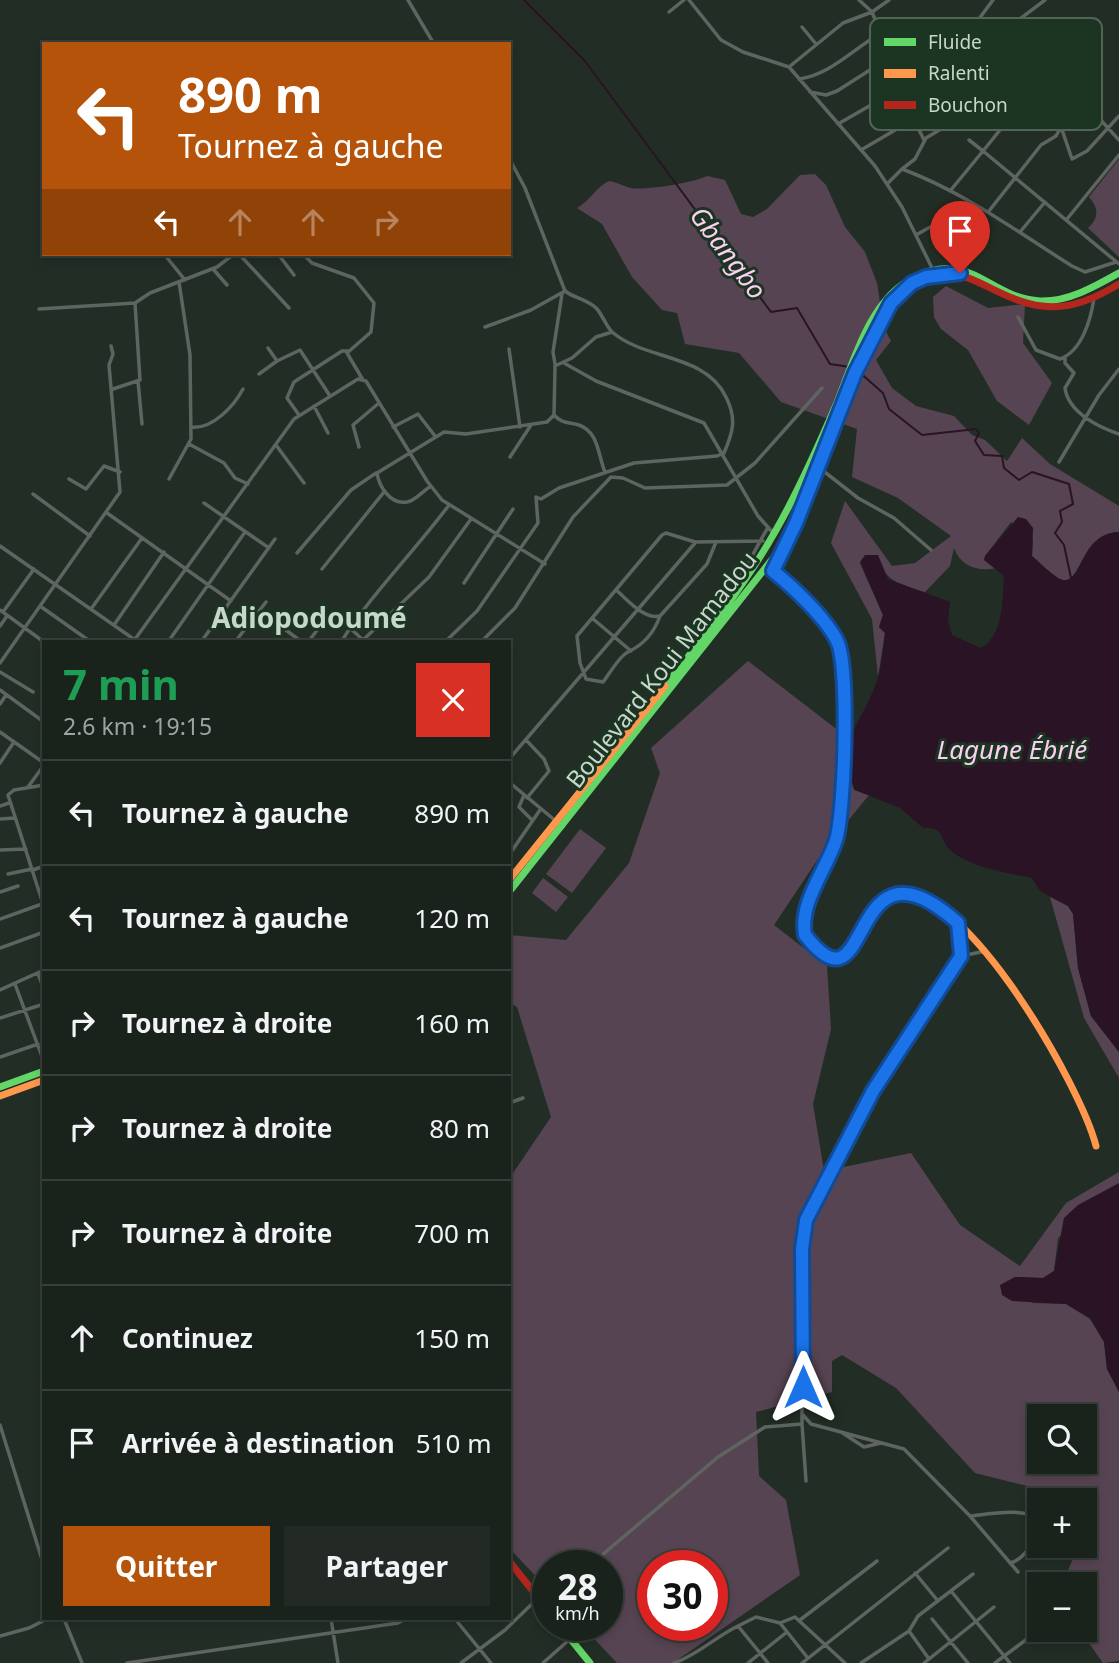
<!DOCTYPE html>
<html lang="fr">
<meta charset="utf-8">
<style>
:root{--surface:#1a221c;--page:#232a25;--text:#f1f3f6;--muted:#9fa4a3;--line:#383f3b;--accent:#b45309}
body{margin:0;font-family:"Noto Sans",sans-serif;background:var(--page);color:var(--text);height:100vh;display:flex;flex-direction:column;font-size:26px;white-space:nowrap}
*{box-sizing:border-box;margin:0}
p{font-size:23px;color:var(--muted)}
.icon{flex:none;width:38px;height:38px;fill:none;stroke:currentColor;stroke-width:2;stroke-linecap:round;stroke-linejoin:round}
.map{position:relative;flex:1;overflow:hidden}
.panel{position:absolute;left:42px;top:640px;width:469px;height:980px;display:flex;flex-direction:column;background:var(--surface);border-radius:0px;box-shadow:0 4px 10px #0003,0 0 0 2px var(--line)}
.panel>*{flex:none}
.banner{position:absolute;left:42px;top:42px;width:469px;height:214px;border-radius:0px;box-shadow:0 4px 10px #0003,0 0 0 2px var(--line);background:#b45309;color:#fff;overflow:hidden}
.controls{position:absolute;left:1027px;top:1404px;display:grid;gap:14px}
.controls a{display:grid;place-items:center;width:70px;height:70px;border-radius:0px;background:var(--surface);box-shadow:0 4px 10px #0003,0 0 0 2px var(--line);font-size:35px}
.speed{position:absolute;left:532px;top:1550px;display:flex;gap:14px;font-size:35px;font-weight:700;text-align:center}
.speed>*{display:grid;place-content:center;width:91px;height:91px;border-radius:50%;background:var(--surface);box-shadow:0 4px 10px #0003,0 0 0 2px var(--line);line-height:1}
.speed small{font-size:18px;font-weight:400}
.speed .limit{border:10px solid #d22;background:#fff;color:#111}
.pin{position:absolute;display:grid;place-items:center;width:60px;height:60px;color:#fff;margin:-72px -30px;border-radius:50% 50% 50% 0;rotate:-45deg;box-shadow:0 0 7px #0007}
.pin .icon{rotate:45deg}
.me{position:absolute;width:77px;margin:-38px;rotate:0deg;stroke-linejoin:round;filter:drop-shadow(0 0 5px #0008)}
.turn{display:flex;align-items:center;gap:24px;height:147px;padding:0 21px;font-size:32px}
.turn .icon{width:91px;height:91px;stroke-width:2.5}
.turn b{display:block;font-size:49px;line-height:60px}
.lanes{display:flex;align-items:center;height:66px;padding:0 21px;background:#0003;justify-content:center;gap:35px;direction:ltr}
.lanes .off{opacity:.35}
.round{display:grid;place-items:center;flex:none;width:74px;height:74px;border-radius:0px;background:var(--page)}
.summary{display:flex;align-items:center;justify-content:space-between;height:119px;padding:0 21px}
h1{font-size:42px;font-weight:700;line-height:52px;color:#1e9e55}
.button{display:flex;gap:14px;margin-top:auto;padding:14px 21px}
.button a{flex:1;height:80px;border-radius:0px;background:var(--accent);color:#fff;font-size:28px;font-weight:700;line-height:80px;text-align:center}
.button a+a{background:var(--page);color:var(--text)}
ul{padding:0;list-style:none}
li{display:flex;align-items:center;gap:21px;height:105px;padding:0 21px;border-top:2px solid var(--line)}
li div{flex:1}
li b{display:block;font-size:26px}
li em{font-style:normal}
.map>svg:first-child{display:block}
.green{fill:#574452;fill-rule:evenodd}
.water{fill:#291325}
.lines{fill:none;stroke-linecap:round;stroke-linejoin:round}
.stream{stroke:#291325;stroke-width:2}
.street{stroke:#5e645f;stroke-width:3.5}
.fast{stroke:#63d668;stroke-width:7}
.slow{stroke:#ff974d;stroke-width:7}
.jam{stroke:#b3261e;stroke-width:7}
.route-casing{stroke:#114b97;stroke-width:18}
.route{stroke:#1a73e8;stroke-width:12}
.labels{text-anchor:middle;stroke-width:6;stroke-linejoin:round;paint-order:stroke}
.street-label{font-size:24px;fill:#c8d7cb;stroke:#1c3422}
.water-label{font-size:26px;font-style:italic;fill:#fccef1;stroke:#1c3422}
.quarter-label{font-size:28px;font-weight:bold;fill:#c8d7cb;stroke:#1c3422}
.key{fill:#1c3422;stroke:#506555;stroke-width:2}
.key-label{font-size:19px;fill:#c8d7cb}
</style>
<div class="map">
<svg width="1119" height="1663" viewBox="0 0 1119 1663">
<rect width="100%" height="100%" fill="#222e25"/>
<path class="green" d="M1119 159V257L1088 228C1099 218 1099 208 1089 197Z
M815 174 826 185 845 227 865 252 877 283 884 328 891 341 876 360 892 388 916 406 954 416 972 435 985 440 1007 461 1022 438 1050 464 1119 506V532C1078 533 1083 592 1058 578 1049 572 1040 563 1032 556L1033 540 1011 522 985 556V560L997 568C978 572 961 567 954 548L950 566 925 592C904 586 891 584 879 564L860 563 883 615 879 627 885 633 878 677 872 619 831 543 845 501 892 566 915 563 951 536 898 498 852 477 857 429 781 402 739 353 685 344 677 313 662 310 632 277 602 224 577 208C590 201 596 187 609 181 617 182 623 186 631 188 645 191 696 182 707 176L725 180 741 214 753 217 767 209 800 175Z
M946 286 988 308 1025 304 1023 343 1052 383 1029 425 997 401 968 350 941 329 934 317 933 297Z
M748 661 848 738 849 774 854 790 869 795 824 850 774 925 827 966 831 1029 813 1104 824 1171 911 1153 960 1225 1020 1266 1066 1203 1119 1172V1183L1058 1238 1054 1271 1043 1278 1015 1277 1032 1303 1066 1304 1090 1319 1104 1342 1107 1369 1119 1392V1661L1103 1663 1079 1629H1085V1584H1063L1078 1545H1085V1500H1067L1064 1495 975 1473 896 1388 842 1355 832 1361V1392L756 1412 759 1476 786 1500 800 1575 673 1663H617L582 1626H607V1566H548V1589L509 1548V1179L551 1117 517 1007 509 1002V935L566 940 629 863 660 773 651 748ZM1040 1416H1085V1461H1040ZM653 1566H712V1626H653Z
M580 829 606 848 572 893 546 874Z
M543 878 568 897 556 912 532 893Z
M1050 897 1068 906 1073 914 1078 968 1091 1016 1119 1052V1078L1084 1018Z"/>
<path class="water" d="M1018 517 1026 519 1033 528 1032 556C1040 563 1049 572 1058 578 1083 592 1077 533 1119 532V1052L1091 1016 1078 968 1073 914 1068 906 1040 891 1032 878C1016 875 980 868 968 861 961 858 954 854 949 849 938 836 945 827 923 828L900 808 855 790C835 735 864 724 878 677 882 663 883 647 885 633L879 627 883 615 860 562 865 555H878L888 579 950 602 948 620 952 635 981 648C1004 634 1002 601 1004 576L984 560 985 556Z
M1119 1183V1392L1107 1369 1104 1342 1090 1318 1066 1304 1012 1301 1002 1295 1000 1285 1015 1277 1043 1278 1054 1271 1064 1218 1078 1205Z"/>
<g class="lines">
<path class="stream" d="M524 0 585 61 771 312 797 308 830 364 850 367
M858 371 883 393 889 409 922 435 976 429 979 433 975 441 984 455 1002 456 1004 468 1019 480 1032 472 1069 484 1073 504 1060 511 1062 522 1055 533 1064 545 1071 578"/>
<path class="street" d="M408 0 434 44
M689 0 721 40 743 52 789 67 875 166 902 207 933 270
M859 0 871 11
M889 0 872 12 890 56
M669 12 684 0
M802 27 816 44
M949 39 973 89
M921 59 951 123
M885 60 924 140
M789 67 843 23 872 12
M1076 67 1081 84 1077 94 1119 140
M988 75 997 76 1020 62 1032 74 1044 77 1072 159 1087 151 1119 116
M799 79C830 75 853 49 881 33
M810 92 826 95 837 91 906 47 931 35 973 27 993 0
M838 124 897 90
M969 140 983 151 1000 130 988 116
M861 150 914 119
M902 169 915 159 926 138 951 123 962 101 990 72 995 62 992 44 996 37 1045 0
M887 184 902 169C964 192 1016 231 1072 266L1085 272 1116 262
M950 191 983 151 1119 264
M989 211 1041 145 1056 136 1062 125
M1067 219 1119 155
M1020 232 1045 202
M916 235 971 204
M164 254 185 280
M239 254 289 308
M278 254 294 275
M303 254 312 263 354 278 374 303 371 332 347 353 363 380
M213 269 227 285
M39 309 135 303 150 293 217 267 234 254
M1018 317 1036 350 1060 359C1082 351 1091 319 1094 298
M485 327 531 310 565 291
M509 349 520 427
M1065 357V363L1074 373 1065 388C1068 412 1098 427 1119 434
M277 361 300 350 330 396
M564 363 596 381 704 423 758 516 774 534
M555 364 553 352 562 294
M259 374 277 361 268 348
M138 381 142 424
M113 389 140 380 135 303
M314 406 328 433
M299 415 287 398 294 382 342 351H348
M554 415C562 424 569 422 579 425 599 432 598 456 605 472
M191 427C212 430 234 406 243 389
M393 427 418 414 435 436
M189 444 224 463 235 478 248 484
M276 445 304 483
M359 447 353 425 379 403
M510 457 531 425
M1059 462 1099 395 1119 369
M817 466 858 498 894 518 931 550
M69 479 86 489 104 466 120 472
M169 479 191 439 190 355 179 282
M431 486C424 490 415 501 407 502 390 505 379 486 377 473L444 432 466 434 547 422 554 415 555 366 572 358 596 337 612 332
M33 494 90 536
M204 503 269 548
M107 513 231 601
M0 546 138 642
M297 553 351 490 376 473
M322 569 384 492
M773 571 799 516
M464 583 513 509
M616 590C628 600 644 620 660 616L707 564 716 542
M728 599 767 529
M40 606 91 642
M91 609 142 538
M0 610 44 642
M3 612 34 569
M660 616C654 633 643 645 628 652 619 656 609 675 603 682L586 679 580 663 577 636 662 535 666 533 695 542 763 541
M592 618 631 651
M114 625 164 552
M279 625 302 642
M0 626 7 616
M350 628 363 640
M133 642 294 419 358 379 366 381 427 481 442 500 545 564
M168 642 245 532
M201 642 275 539
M235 642 266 602
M308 642 328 616
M341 642C372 593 414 552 449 505
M361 642 429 577 471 519
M445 642 477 611 538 523 536 497 541 499 559 488 634 463 717 456 724 453C733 432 737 419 726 397 705 353 646 361 612 332 606 326 603 316 597 309 589 300 574 298 565 291L525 188 509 158
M481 642 515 608 573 517 611 477 623 478 645 488 727 485 755 463 822 388
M0 663 120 492 109 365 113 354 111 346
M0 672 33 692
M0 690 44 722
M0 704 6 695
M0 732 44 763
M526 740 544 759 549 771 527 798
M509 759 695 543
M0 763 14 742
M509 782 563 827
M44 785 14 790 8 795 44 907
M28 787 44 765
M524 795 519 807 532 820
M0 806 9 803
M0 819 15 818
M0 850 26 849
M509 855 540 810
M33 870 44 866
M8 874 32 869
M0 892 18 886
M0 919 42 904
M0 948 44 932
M961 956 986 951
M38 974 44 989
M15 984 44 1062
M0 990 44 970
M0 1018 44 1004
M0 1057 38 1044
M509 1103 523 1098
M803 1415 811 1424 904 1449 970 1516 1018 1572
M0 1425 44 1566
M841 1432 864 1447 881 1443
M806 1481 802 1424V1249L806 1220 873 1091 961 956 958 923
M970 1516C989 1514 1025 1507 1040 1520
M1010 1563C1025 1559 1033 1542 1040 1529
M589 1566 718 1457 765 1427 802 1424
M915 1573 938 1601
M951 1591 1010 1663
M64 1619 82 1663
M331 1619 338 1663
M455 1619 491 1663
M932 1619 968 1663
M800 1620 877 1561
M780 1623 807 1657
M738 1626 756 1617 780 1623 795 1617 845 1663
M909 1631 929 1659
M0 1636 29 1628 47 1619
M127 1663 398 1623 405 1619
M461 1663 505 1630 538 1598
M543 1663 570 1639
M674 1663C698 1655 715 1637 738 1626L768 1663
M748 1663 787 1632
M802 1663 948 1548
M861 1663 909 1631 918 1616 973 1574
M924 1663 994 1607
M995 1663 1031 1636"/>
<path class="fast" d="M768 567C793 586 825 611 837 641 851 679 847 799 836 839 826 873 803 898 805 935L823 954 837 959 848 953 860 933
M665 686C705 636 745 585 776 530 799 490 818 447 836 405 853 364 869 301 911 279 971 247 987 298 1040 301 1068 302 1096 286 1119 273
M509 892 778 552 802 504 871 335 894 300
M0 1087 44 1071
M560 1626 590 1663"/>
<path class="slow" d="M509 880 665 686
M860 933C868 918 879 894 900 893 969 889 1081 1087 1096 1146
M0 1096 44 1080"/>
<path class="jam" d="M894 300C947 238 986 300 1042 306 1070 310 1096 298 1119 284
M509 1561 548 1610"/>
</g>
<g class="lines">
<g class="route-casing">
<path id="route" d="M803 1387 802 1249 806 1220 873 1091 961 956 958 923C844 821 875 1025 805 935 799 902 826 871 836 840 845 809 849 671 838 643 828 620 793 587 773 571L796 523 855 373 891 303 912 283 926 277 960 273"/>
</g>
<use href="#route" class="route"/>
</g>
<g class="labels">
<g class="street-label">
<text transform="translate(662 670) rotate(-52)" y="8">Boulevard Koui Mamadou</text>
</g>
<g class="water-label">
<text transform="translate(728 253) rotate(53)" y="9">Gbangbo</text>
<text x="1012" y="759">Lagune Ébrié</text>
</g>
<g class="quarter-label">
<text x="309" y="628">Adiopodoumé</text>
</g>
</g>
<rect x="870" y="18" width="232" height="112" rx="10" class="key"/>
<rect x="884" y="38" width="32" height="8" fill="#63d668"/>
<rect x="884" y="69" width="32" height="9" fill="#ff974d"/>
<rect x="884" y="101" width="32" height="8" fill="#b3261e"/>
<g class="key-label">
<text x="928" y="49">Fluide</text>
<text x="928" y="80">Ralenti</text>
<text x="928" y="112">Bouchon</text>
</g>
</svg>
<div class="controls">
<a><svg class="icon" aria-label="search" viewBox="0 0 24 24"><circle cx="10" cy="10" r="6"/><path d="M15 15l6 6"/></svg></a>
<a>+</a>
<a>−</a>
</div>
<div class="speed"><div>28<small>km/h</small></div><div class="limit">30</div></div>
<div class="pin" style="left:960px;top:273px;background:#d93025"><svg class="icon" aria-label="arrive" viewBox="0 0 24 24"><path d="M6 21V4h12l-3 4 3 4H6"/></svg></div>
<svg class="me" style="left:803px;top:1387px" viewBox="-20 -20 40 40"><path d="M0-17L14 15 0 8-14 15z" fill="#1a73e8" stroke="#fff" stroke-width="4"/></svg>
<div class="banner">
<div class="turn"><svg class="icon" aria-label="left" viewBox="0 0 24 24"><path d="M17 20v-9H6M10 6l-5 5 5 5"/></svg><div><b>890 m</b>Tournez à gauche</div></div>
<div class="lanes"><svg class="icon" aria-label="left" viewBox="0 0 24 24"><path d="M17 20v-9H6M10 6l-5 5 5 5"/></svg><svg class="icon off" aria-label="ahead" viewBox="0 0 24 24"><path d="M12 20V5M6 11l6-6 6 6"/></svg><svg class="icon off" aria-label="ahead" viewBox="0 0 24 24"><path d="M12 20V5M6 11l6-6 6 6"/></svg><svg class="icon off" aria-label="right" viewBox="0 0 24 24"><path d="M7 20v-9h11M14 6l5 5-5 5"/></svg></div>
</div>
<section class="panel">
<div class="summary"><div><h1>7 min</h1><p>2.6 km · 19:15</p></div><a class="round" style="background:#d93025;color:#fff"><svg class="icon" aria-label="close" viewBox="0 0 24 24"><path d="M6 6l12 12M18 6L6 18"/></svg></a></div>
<ul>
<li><svg class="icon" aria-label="left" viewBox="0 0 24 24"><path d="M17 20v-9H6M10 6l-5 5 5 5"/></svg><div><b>Tournez à gauche</b></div><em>890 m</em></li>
<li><svg class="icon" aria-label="left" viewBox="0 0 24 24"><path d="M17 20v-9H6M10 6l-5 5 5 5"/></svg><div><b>Tournez à gauche</b></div><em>120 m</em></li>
<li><svg class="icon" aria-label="right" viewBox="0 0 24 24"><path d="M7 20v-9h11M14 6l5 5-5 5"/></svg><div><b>Tournez à droite</b></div><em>160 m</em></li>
<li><svg class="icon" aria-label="right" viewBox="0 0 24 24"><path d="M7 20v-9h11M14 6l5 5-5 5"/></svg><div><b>Tournez à droite</b></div><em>80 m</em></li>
<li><svg class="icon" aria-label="right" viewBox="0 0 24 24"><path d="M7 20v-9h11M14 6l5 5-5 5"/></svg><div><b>Tournez à droite</b></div><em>700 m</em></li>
<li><svg class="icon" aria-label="ahead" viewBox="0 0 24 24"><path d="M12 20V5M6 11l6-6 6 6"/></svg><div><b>Continuez</b></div><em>150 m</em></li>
<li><svg class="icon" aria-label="arrive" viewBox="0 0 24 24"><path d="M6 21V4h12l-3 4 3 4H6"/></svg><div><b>Arrivée à destination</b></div><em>510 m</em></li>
</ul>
<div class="button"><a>Quitter</a><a>Partager</a></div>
</section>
</div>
